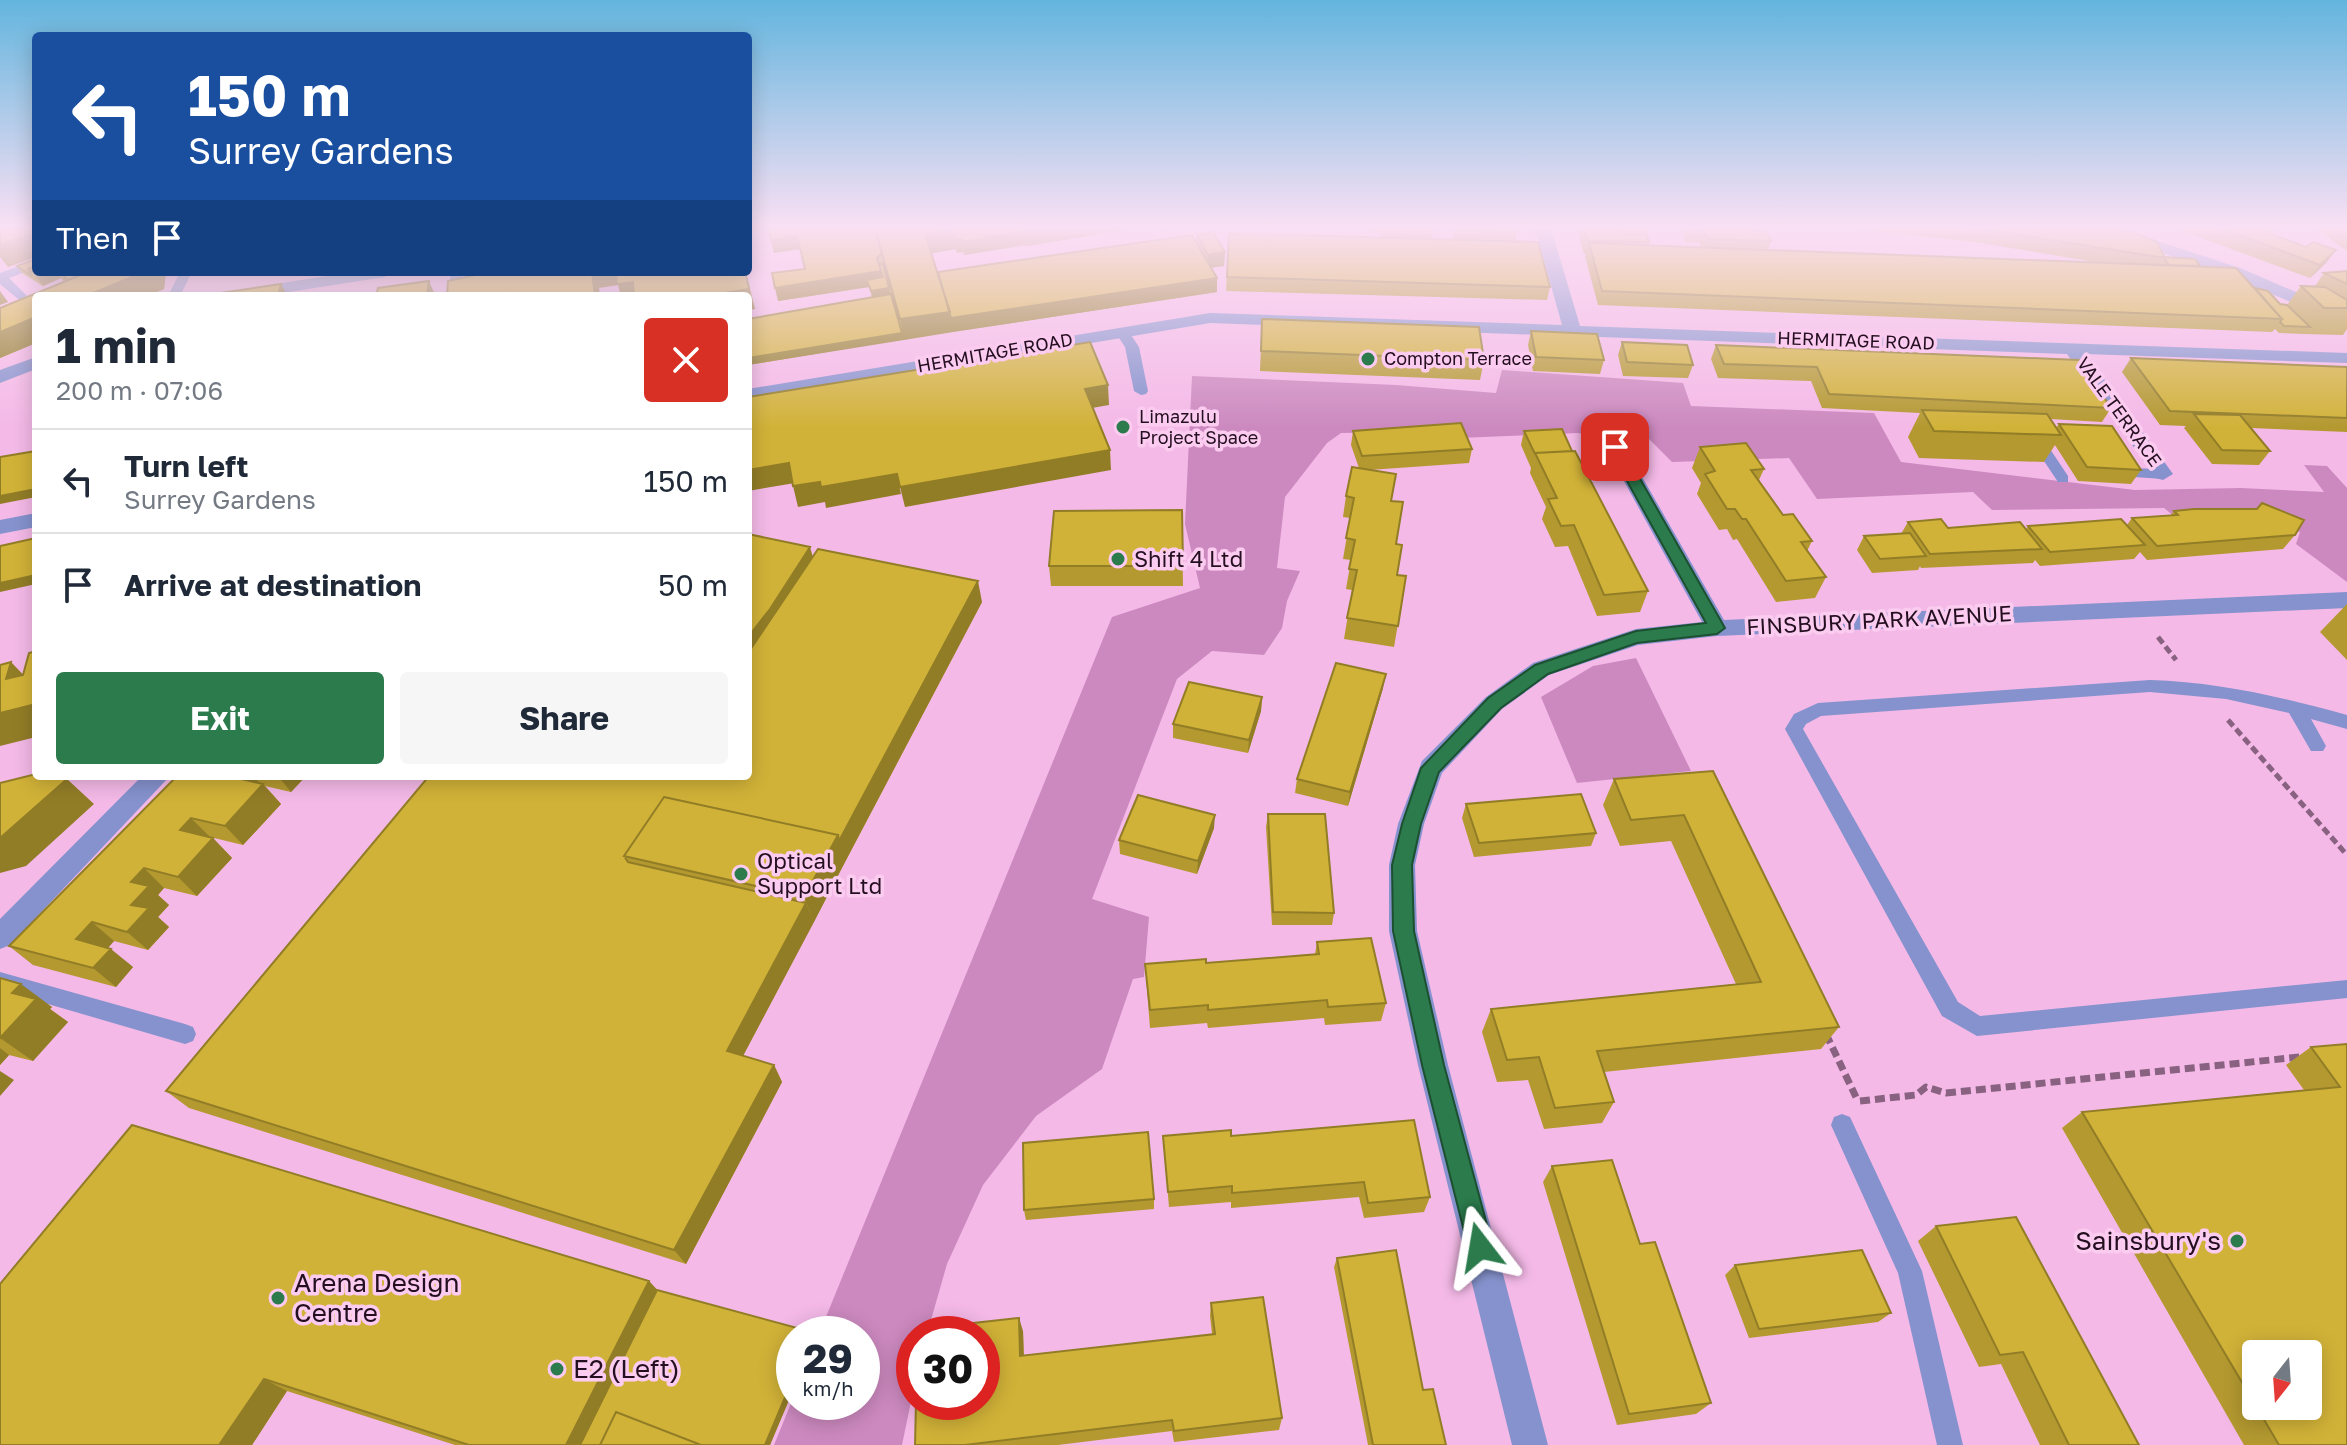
<!DOCTYPE html>
<meta charset="utf-8">
<style>
:root{--surface:#fff;--page:#f6f6f7;--text:#1f2937;--muted:#747a83;--line:#e0e1e3;--accent:#2b7b4c}
body{margin:0;font-family:"Golos Text",sans-serif;background:var(--page);color:var(--text);height:100vh;display:flex;flex-direction:column;font-size:30px;white-space:nowrap}
*{box-sizing:border-box;margin:0}
p{font-size:26px;color:var(--muted)}
.icon{flex:none;width:44px;height:44px;fill:none;stroke:currentColor;stroke-width:2;stroke-linecap:round;stroke-linejoin:round}
.map{position:relative;flex:1;overflow:hidden}
.drawer{position:absolute;left:32px;top:292px;width:720px;height:488px;display:flex;flex-direction:column;background:var(--surface);border-radius:8px;box-shadow:0 4px 20px #0003}
.drawer>*{flex:none}
.banner{position:absolute;left:32px;top:32px;width:720px;height:244px;border-radius:8px;box-shadow:0 4px 20px #0003;background:#1a4fa0;color:#fff;overflow:hidden}
.needle{width:52px;rotate:197deg}
.controls{position:absolute;left:2242px;top:1340px;display:grid;gap:16px}
.controls a{display:grid;place-items:center;width:80px;height:80px;border-radius:8px;background:var(--surface);box-shadow:0 4px 20px #0003;font-size:40px}
.speed{position:absolute;left:776px;top:1316px;display:flex;gap:16px;font-size:40px;font-weight:700;text-align:center}
.speed>*{display:grid;place-content:center;width:104px;height:104px;border-radius:50%;background:var(--surface);box-shadow:0 4px 20px #0003;line-height:1}
.speed small{font-size:20px;font-weight:400}
.speed .limit{border:12px solid #d22;background:#fff;color:#111}
.pin{position:absolute;display:grid;place-items:center;width:68px;height:68px;color:#fff;margin:-34px;border-radius:16px;box-shadow:0 4px 12px #0006}
.me{position:absolute;width:88px;margin:-44px;rotate:346deg;stroke-linejoin:round;filter:drop-shadow(0 0 6px #0008)}
.turn{display:flex;align-items:center;gap:28px;height:168px;padding:0 24px;font-size:36px}
.turn .icon{width:104px;height:104px;stroke-width:2.5}
.turn b{display:block;font-size:56px;line-height:68px}
.then{display:flex;align-items:center;height:76px;padding:0 24px;background:#0003;gap:16px;font-size:30px}
.round{display:grid;place-items:center;flex:none;width:84px;height:84px;border-radius:8px;background:var(--page)}
.overview{display:flex;align-items:center;justify-content:space-between;height:136px;padding:0 24px}
h1{font-size:48px;font-weight:700;line-height:60px}
.cta{display:flex;gap:16px;margin-top:auto;padding:16px 24px}
.cta a{flex:1;height:92px;border-radius:8px;background:var(--accent);color:#fff;font-size:32px;font-weight:700;line-height:92px;text-align:center}
.cta a+a{background:var(--page);color:var(--text)}
ul{padding:0;list-style:none}
li{display:flex;align-items:center;gap:24px;height:104px;padding:0 24px;border-top:2px solid var(--line)}
li div{flex:1}
li b{display:block;font-size:30px}
li em{font-style:normal}
.map>svg:first-child{display:block}
.green{fill:#cc89bf}
.lines{fill:none;stroke-linecap:round;stroke-linejoin:round}
.path-far1{stroke:#896281;stroke-width:5;stroke-dasharray:8 4;stroke-linecap:butt}
.path{stroke:#896281;stroke-width:7;stroke-dasharray:10 5;stroke-linecap:butt}
.service{fill:#8592cd;fill-rule:evenodd}
.minor{fill:#8592cd;fill-rule:evenodd}
.wall{fill:#b49930}
.shaded-wall{fill:#927d27}
.building{fill:#d1b238;stroke:#927d27;stroke-width:2}
.route{fill:#2b7b4c;stroke:#1c5031;stroke-width:2}
.poi-dot{fill:#2b7b4c;stroke:#fbcbf0;stroke-width:3}
.labels{text-anchor:middle;stroke-width:7;stroke-linejoin:round;paint-order:stroke}
.far-street-label{font-size:18px;fill:#240f20;stroke:#fbcbf0}
.far-poi-label{font-size:18px;fill:#240f20;stroke:#fbcbf0;text-anchor:start}
.poi-label{font-size:22px;fill:#240f20;stroke:#fbcbf0;text-anchor:start}
.street-label{font-size:22px;fill:#240f20;stroke:#fbcbf0}
.near-poi-label{font-size:26px;fill:#240f20;stroke:#fbcbf0;text-anchor:start}
</style>
<div class="map">
<svg width="2347" height="1445" viewBox="0 0 2347 1445">
<rect width="100%" height="100%" fill="#f4b9e7"/>
<path class="green" d="M1502 370 1683 383 1691 406 1874 413 1901 462 2135 490 2241 488 2324 492 2304 465 2327 466 2347 488V582L2296 544 2300 532 2248 513 2180 521 2164 508 1992 510 1973 492 1817 499 1789 458 1672 462 1648 438 1606 439 1578 433 1459 438 1455 431 1341 433 1327 443 1285 497 1277 568 1300 571 1287 601 1282 628 1264 655 1212 651 1177 679 1092 899 1149 917 1144 977 1133 979 1102 1069 1036 1116 983 1185 947 1264 927 1334H914V1387L902 1445H774L794 1396V1402H862V1334H819L1112 617 1200 588 1185 524 1192 376 1396 385 1496 393Z
M1636 658 1691 771 1577 783 1541 697 1593 666Z"/>
<g class="lines">
<path class="path-far1" d="M2158 637 2176 660
M2228 720 2347 855"/>
<path class="path" d="M1826 1034 1856 1097
M1860 1101 1916 1095 1926 1087 1946 1093 2300 1057"/>
<path class="service" d="M36 260V268L9 278 35 304 29 308 0 284V273Z
M180 272H192L180 296H168Z
M451 272H463L460 296H448Z
M1122 328 1127 329 1139 347 1148 391 1146 394 1141 395 1134 391 1125 347 1115 332Z
M2039 439 2044 440 2068 476V482H2058L2032 443Z
M2124 468 2163 469 2170 474 2163 479 2119 476V470Z
M2150 680C2218 682 2282 697 2347 715V729L2311 719 2326 746 2323 751H2311L2289 713 2226 699 2150 692 1821 716 1806 724 1803 729 1958 1002 1980 1016 2347 980V998L1977 1036 1942 1016 1785 729 1794 714 1818 703Z
M0 972 185 1024 193 1027 196 1034 193 1041 185 1044 0 990Z
M1842 1114 1850 1117 1922 1271 1963 1445H1937L1898 1273 1831 1125 1834 1117Z"/>
<path class="minor" d="M1534 225H1550L1580 326 2347 353V363L2086 354 2173 474 2163 480 2156 478 2067 354 1210 323 748 401V389L1210 313 1562 325Z
M2083 225H2108L2240 268 2347 314V325L2228 276Z
M353 272H393L385 277 263 296H221L230 291Z
M36 357V369L0 383V370Z
M1615 441 1625 447 1724 620 2347 592V608L1717 636 1638 645 1549 675 1502 709 1442 773 1424 824 1415 865 1417 931 1448 1065 1548 1445H1512L1418 1065 1389 931V865L1398 824 1422 761 1486 697 1533 663 1636 629 1702 622 1605 447Z
M36 513V527L0 534V520Z
M142 776H170L10 945 0 949V919Z"/>
</g>
<path class="wall" d="M768 225H1124V230L1027 246 1026 245 964 255 963 252 957 253 955 248 931 253 939 278 1196 243 1197 234 1225 252 1224 266 1211 268 1217 278V292L904 339 748 365V319L872 297 869 287 778 301 805 269 800 249 774 253Z
M1368 225H1434L1432 239 1453 240V230H1452L1451 225H1515L1517 232 1515 242 1550 287 1547 300 1226 291 1229 233 1383 238 1379 233 1368 231Z
M1576 225H1650L1647 237 1649 242 1648 245 1701 247 1700 243 1686 242 1682 233 1684 225H1750L1753 231 1771 241 1768 250 2101 263 1975 242 1816 225H2103L2164 257 2200 266 2255 288 2280 304 2287 305 2301 286H2315L2324 273 2347 271V329L2343 335 2304 334 2279 333 2275 329 2272 332 1598 305 1585 256 1586 254H1584Z
M2161 225H2278L2272 235 2326 263 2310 278 2188 233Z
M2311 225H2347V251Z
M17 266 36 272H166L164 289 0 358V308L64 282 61 278 43 286 22 273Z
M1262 319 1484 360 1480 380 1260 371Z
M1531 331 1604 360 1600 374 1533 371 1528 345Z
M1622 342 1693 365 1688 378 1623 376 1618 355Z
M1716 345 2111 408 2102 422 2051 419 2056 428 2059 424 2141 470 2131 484 2078 481 2055 445 2044 462 1919 458 1908 437 1920 413 1822 408 1811 381 1718 378 1711 359Z
M2131 358 2347 367V432L2251 428 2270 451 2259 465 2212 464 2184 428 2186 426 2160 425 2122 372Z
M1353 431 1472 449 1469 463 1369 470 1392 501 1396 544 1397 575 1406 576 1394 647 1344 639 1352 590 1346 589 1351 560 1343 559 1350 518 1343 517 1346 496 1359 468 1351 445Z
M1524 431 1572 451 1648 591 1640 612 1597 616 1568 546 1555 547 1542 519 1546 507 1530 473 1531 468 1521 445Z
M1700 447 1764 469 1759 480 1783 515 1812 541 1807 551 1826 577 1815 598 1776 602 1737 539 1733 540 1727 529 1719 530 1697 494 1701 483 1692 468Z
M1182 510 1183 586H1051L1049 566Z
M2174 511 2295 535 2283 549 2147 560 2140 552 2134 559 2040 566 2035 560 2033 563 1921 568 1920 566 1918 570 1872 573 1857 550 1864 536 1901 534 1908 522 1948 528 2026 530 2028 526 2127 525 2132 518 2171 515Z
M813 556 982 602 743 1056 774 1065 782 1082 686 1264 189 1108 166 1091 748 776Z
M2347 604V660L2320 632Z
M1383 688 1348 806 1295 793 1297 779Z
M1262 697 1261 711 1248 753 1173 738V724Z
M1713 771 1839 1027 1821 1049 1604 1072 1614 1102 1602 1123 1544 1129 1528 1080 1497 1082 1482 1032 1491 1009 1736 984 1671 841 1620 846 1603 805 1614 779Z
M177 776H306L291 792 265 786 281 804 243 845 210 837 213 838 232 858 197 896 164 888 158 895 169 905 158 917 169 927 148 950 114 941 108 948 133 967 116 987 33 965 9 946Z
M1466 804 1596 833 1591 846 1474 857 1462 818Z
M1268 814 1334 913 1332 925H1272L1266 827Z
M1214 828 1197 874 1120 854 1119 840Z
M1317 942 1386 1003 1381 1021 1325 1025 1324 1018 1208 1028 1207 1023 1150 1028 1145 964 1206 963 1315 954Z
M0 978 52 1007 50 1009 68 1022 33 1061 9 1055 0 1065Z
M2347 1044V1445H2244L2062 1128 2082 1112 2304 1090 2286 1065 2311 1047Z
M1163 1136H1231L1430 1197 1424 1212 1364 1218 1359 1197 1231 1208V1202L1169 1207Z
M1552 1166 1640 1244 1711 1403 1696 1414 1617 1425 1543 1182Z
M1154 1199V1209L1026 1220 1024 1210Z
M1936 1226 2139 1445H2040L2001 1364 1979 1367 1918 1241Z
M1337 1258 1423 1390 1446 1445H1368L1334 1267Z
M1735 1265 1891 1313 1878 1322 1749 1338 1725 1275Z
M649 1281 657 1290 812 1332 814 1334H794V1388L770 1445H455L287 1391 252 1445H0Z
M1211 1303 1282 1418 1279 1430 1174 1442 1172 1431 1058 1445H915L1023 1331 1024 1356 1212 1334 1210 1316Z"/>
<path class="shaded-wall" d="M1033 225H1124V230L1027 246 1025 227Z
M1162 225H1196L1162 230Z
M953 229 956 249 928 254 925 234Z
M1025 231 1026 245 964 255 963 242Z
M36 232V257L8 267 0 257V245Z
M797 236 800 249 774 253 771 240Z
M955 239H962L963 252 957 253Z
M2336 250 2326 263 2310 278 2320 265Z
M1225 252 1224 266 1208 268V255Z
M36 271 56 272 61 278 43 286 33 272Z
M881 271 884 284 867 280 869 287 778 301 775 288Z
M144 272H166L164 289 147 296H86Z
M592 272H618L633 282 638 296H621L618 285 599 288 600 296H595Z
M746 272 755 309 748 310V296H706Z
M1217 278V292L953 332 951 318Z
M429 281 435 295V296H427Z
M281 284 288 296H278Z
M889 288 891 295 872 298 871 291Z
M0 291 8 302 0 305Z
M950 312 953 332 904 340 900 319Z
M0 317H36V343L0 358Z
M903 333 904 340 748 365V358Z
M1108 385 1109 405 1086 409 1085 389Z
M1110 450 1111 470 905 507 900 487Z
M789 463 795 483 748 491V470Z
M897 474 901 494 826 508 825 502 798 507 793 486 820 482Z
M36 489V497L0 504V496Z
M810 547 816 568 748 667V637Z
M36 575V584L0 592V583Z
M978 581 982 602 846 860 839 841Z
M11 662 36 688V737L0 746V713L6 679Z
M1386 674 1383 688 1348 806 1350 792Z
M1262 697 1261 711 1248 753 1249 740Z
M233 776H254L261 785 250 797Z
M278 776H306L291 792Z
M67 779 94 804 26 866 0 873V838Z
M263 784 281 804 243 845 225 826Z
M1215 815 1214 828 1197 874 1198 861Z
M191 818 210 837 180 830Z
M838 835 846 860 814 922 804 897Z
M213 838 232 858 197 896 178 877Z
M144 868 164 888 158 895 169 905 158 917 169 927 148 950 127 932 131 905V882Z
M806 903 814 922 736 1069 727 1051Z
M92 922 114 941 99 958 76 939Z
M111 949 133 967 116 987 93 968Z
M21 984 52 1007 50 1009 68 1022 33 1061 0 1038 12 993Z
M0 1048 9 1055 0 1065Z
M774 1065 782 1082 686 1264 674 1250Z
M0 1071 14 1080 0 1096Z
M649 1281 662 1295 588 1445H566Z
M1019 1318 1023 1331 1024 1369 1020 1356Z
M794 1376V1388L770 1445H765Z
M264 1379 287 1391 252 1445H219Z"/>
<path class="building" d="M0 225H36V232L0 245Z
M768 225H874L882 253 877 258 881 271 775 288 772 273 805 269 797 236 771 240Z
M874 225H951L953 229 925 234 950 312 900 319Z
M951 225H1022L1025 231 963 242 962 239H955Z
M1455 225H1515L1517 232 1456 231Z
M1583 225H1615L1618 233 1646 234 1649 242 1588 241Z
M1688 225H1750L1753 231 1766 232 1771 241 1708 239 1704 230 1690 229Z
M1946 225H2103L2135 233 2157 242 2165 258 1982 229Z
M2212 225H2278L2268 233 2306 247 2313 242 2336 250 2320 265Z
M1213 232 1225 252 1208 255 1197 234Z
M1229 233 1538 242 1550 287 1227 277Z
M1192 235 1217 278 951 318 938 272Z
M1589 243 2236 268 2282 319 1602 291Z
M2163 257 2195 259 2200 266 2169 265Z
M36 259V266L28 269 32 276 17 266Z
M879 264H883L889 288 871 291 867 280 883 277Z
M36 266V271L33 272 28 269Z
M2347 271V284L2324 273Z
M59 272H88L68 280Z
M88 272H144L86 296H36V317L0 332V308Z
M480 272H592L595 296H447L448 281 480 274Z
M616 272H745L749 289 706 296H634L633 282 617 284Z
M429 281 427 296H376L378 288Z
M281 284 278 296H200Z
M2301 286 2325 287 2347 300V308H2324Z
M2255 288 2268 291 2280 304 2287 305 2310 327 2284 326 2280 322 2282 319Z
M891 294 902 333 748 358V319Z
M1262 319 1479 327 1484 360 1261 351Z
M1531 331 1597 334 1604 360 1536 357Z
M1090 342 1108 385 1085 389 1110 450 900 487 897 474 821 487 820 482 793 486 789 463 748 470V397Z
M1622 342 1687 345 1693 365 1627 362Z
M1716 345 2079 360 2111 408 1829 394 1817 367 1724 364Z
M2131 358 2347 367V418L2170 411Z
M1922 410 2047 414 2061 435 1934 431Z
M2194 414 2240 415 2270 451 2222 450Z
M1461 423 1472 449 1362 456 1353 431Z
M2059 424 2112 426 2141 470 2087 467Z
M1562 429 1572 451 1535 453V454L1524 431Z
M1746 443 1764 469 1751 470 1783 515 1793 514 1812 541 1801 542 1826 577 1786 581 1746 519H1742L1735 509H1727L1705 474 1715 471 1700 447Z
M36 451V489L0 496V457Z
M1575 451 1648 591 1604 595 1574 525 1561 526 1548 499 1557 498 1535 453Z
M1352 467 1396 474 1391 501 1403 502 1396 544 1402 545 1397 575 1406 576 1398 626 1347 618 1357 570 1349 569 1355 540 1346 538 1354 498 1346 496Z
M2262 503 2304 520 2295 535 2157 546 2132 518 2178 515 2174 511 2194 509H2257Z
M1182 510 1183 566H1049L1054 511Z
M1941 519 1948 528 2020 522 2042 549 1930 554 1908 522Z
M2121 519 2145 545 2050 552 2028 526Z
M1910 533 1926 556 1880 559 1864 536Z
M748 534 810 547 770 609 748 637Z
M36 538V575L0 583V546Z
M818 549 978 581 839 841 838 835 664 797 624 856 628 862 806 903 727 1051 774 1065 674 1250 166 1091 429 776H748V653Z
M36 651V704L0 713V665L11 662 6 679 23 675 29 653Z
M1336 663 1386 674 1350 792 1297 779Z
M1189 682 1262 697 1249 740 1173 724Z
M1713 771 1839 1027 1597 1051 1614 1102 1555 1108 1539 1057 1507 1060 1491 1009 1761 982 1684 815 1631 820 1614 779Z
M36 774V776H57L67 779 0 838V783Z
M177 776H233L232 777 263 784 225 826 191 818 180 830 213 838 178 877 144 868 131 882 149 886 131 905 149 908 127 932 92 922 76 939 111 949 93 968 9 946Z
M1581 794 1596 833 1479 843 1466 804Z
M1138 795 1215 815 1198 861 1119 840Z
M664 797 838 835 804 897 624 856Z
M1268 814H1325L1334 913 1273 912Z
M1371 938 1386 1003 1328 1007 1327 1000 1208 1010V1005L1150 1010 1145 964 1206 959V963L1319 954 1317 942Z
M0 978 21 984 12 993 36 999 0 1038Z
M2347 1044V1445H2279L2256 1406H2308V1354H2256V1406L2082 1112 2340 1087 2311 1047Z
M1414 1120 1430 1197 1368 1203 1364 1182 1232 1193V1186L1168 1192 1163 1136 1231 1130V1136Z
M132 1125 649 1281 566 1445H469L264 1379 219 1445H0V1284Z
M1148 1132 1154 1199 1024 1210 1023 1143Z
M1612 1160 1640 1244 1655 1242 1711 1403 1629 1414 1552 1166Z
M2016 1217 2139 1445H2069L2023 1352 2000 1355 1936 1226Z
M1396 1250 1423 1390 1433 1389 1446 1445H1373L1337 1258Z
M1862 1250 1891 1313 1759 1329 1735 1265Z
M657 1290 812 1332V1334H794V1376L765 1445H701L616 1412 600 1445H580Z
M1263 1297 1282 1418 1174 1431 1172 1420 965 1445H915L916 1402H982V1334H965V1324L1019 1318 1020 1356 1215 1334 1211 1303Z
M616 1412 701 1445H600Z"/>
<linearGradient id="sky" x2="0" y2="1"><stop stop-color="#63b5de"/><stop offset="0.53" stop-color="#fae0f4"/><stop offset="1" stop-color="#fae0f4" stop-opacity="0"/></linearGradient>
<rect width="2347" height="428" fill="url(#sky)"/>
<path class="route" d="M1615 442 1622 447 1725 628 1717 634 1637 643 1548 674 1501 708 1439 772 1421 824 1412 865 1414 931 1444 1065 1493 1247 1489 1256 1480 1259 1472 1256 1468 1247 1422 1065 1393 931 1392 865 1402 824 1421 768 1488 698 1535 665 1636 631 1706 623 1608 447Z"/>
<g class="poi-dot">
<circle cx="1368" cy="359" r="8"/>
<circle cx="1123" cy="427" r="8"/>
<circle cx="1118" cy="559" r="8"/>
<circle cx="741" cy="874" r="8"/>
<circle cx="2237" cy="1241" r="8"/>
<circle cx="278" cy="1298" r="8"/>
<circle cx="557" cy="1369" r="8"/>
</g>
<g class="labels">
<g class="far-street-label">
<text transform="translate(1856 341) rotate(2)" y="6">HERMITAGE ROAD</text>
<text transform="translate(995 353) rotate(-10)" y="6">HERMITAGE ROAD</text>
<text transform="translate(2119 412) rotate(54)" y="6">VALE TERRACE</text>
</g>
<g class="far-poi-label">
<text x="1384" y="365">Compton Terrace</text>
<text x="1139" y="423">Limazulu<tspan x="1139" dy="21">Project Space</tspan></text>
</g>
<g class="poi-label">
<text x="1134" y="567">Shift 4 Ltd</text>
<text x="757" y="869">Optical<tspan x="757" dy="25">Support Ltd</tspan></text>
</g>
<g class="street-label">
<text transform="translate(1879 620) rotate(-3)" y="8">FINSBURY PARK AVENUE</text>
</g>
<g class="near-poi-label">
<text x="2221" y="1250" text-anchor="end">Sainsbury's</text>
<text x="294" y="1292">Arena Design<tspan x="294" dy="30">Centre</tspan></text>
<text x="573" y="1378">E2 (Left)</text>
</g>
</g>
</svg>
<div class="controls">
<a><svg class="needle" viewBox="-14 -14 28 28"><path d="M0-13l5 13h-10z" fill="#e53935"/><path d="M0 13l5-13h-10z" fill="#747a83"/></svg></a>
</div>
<div class="speed"><div>29<small>km/h</small></div><div class="limit">30</div></div>
<div class="pin" style="left:1615px;top:447px;background:#d93025"><svg class="icon" aria-label="arrive" viewBox="0 0 24 24"><path d="M6 21V4h12l-3 4 3 4H6"/></svg></div>
<svg class="me" style="left:1480px;top:1247px" viewBox="-20 -20 40 40"><path d="M0-17L14 15 0 8-14 15z" fill="#2b7b4c" stroke="#fff" stroke-width="4"/></svg>
<div class="banner">
<div class="turn"><svg class="icon" aria-label="left" viewBox="0 0 24 24"><path d="M17 20v-9H6M10 6l-5 5 5 5"/></svg><div><b>150 m</b>Surrey Gardens</div></div>
<div class="then">Then<svg class="icon" aria-label="arrive" viewBox="0 0 24 24"><path d="M6 21V4h12l-3 4 3 4H6"/></svg></div>
</div>
<section class="drawer">
<div class="overview"><div><h1>1 min</h1><p>200 m · 07:06</p></div><a class="round" style="background:#d93025;color:#fff"><svg class="icon" aria-label="close" viewBox="0 0 24 24"><path d="M6 6l12 12M18 6L6 18"/></svg></a></div>
<ul>
<li><svg class="icon" aria-label="left" viewBox="0 0 24 24"><path d="M17 20v-9H6M10 6l-5 5 5 5"/></svg><div><b>Turn left</b><p>Surrey Gardens</p></div><em>150 m</em></li>
<li><svg class="icon" aria-label="arrive" viewBox="0 0 24 24"><path d="M6 21V4h12l-3 4 3 4H6"/></svg><div><b>Arrive at destination</b></div><em>50 m</em></li>
</ul>
<div class="cta"><a>Exit</a><a>Share</a></div>
</section>
</div>
